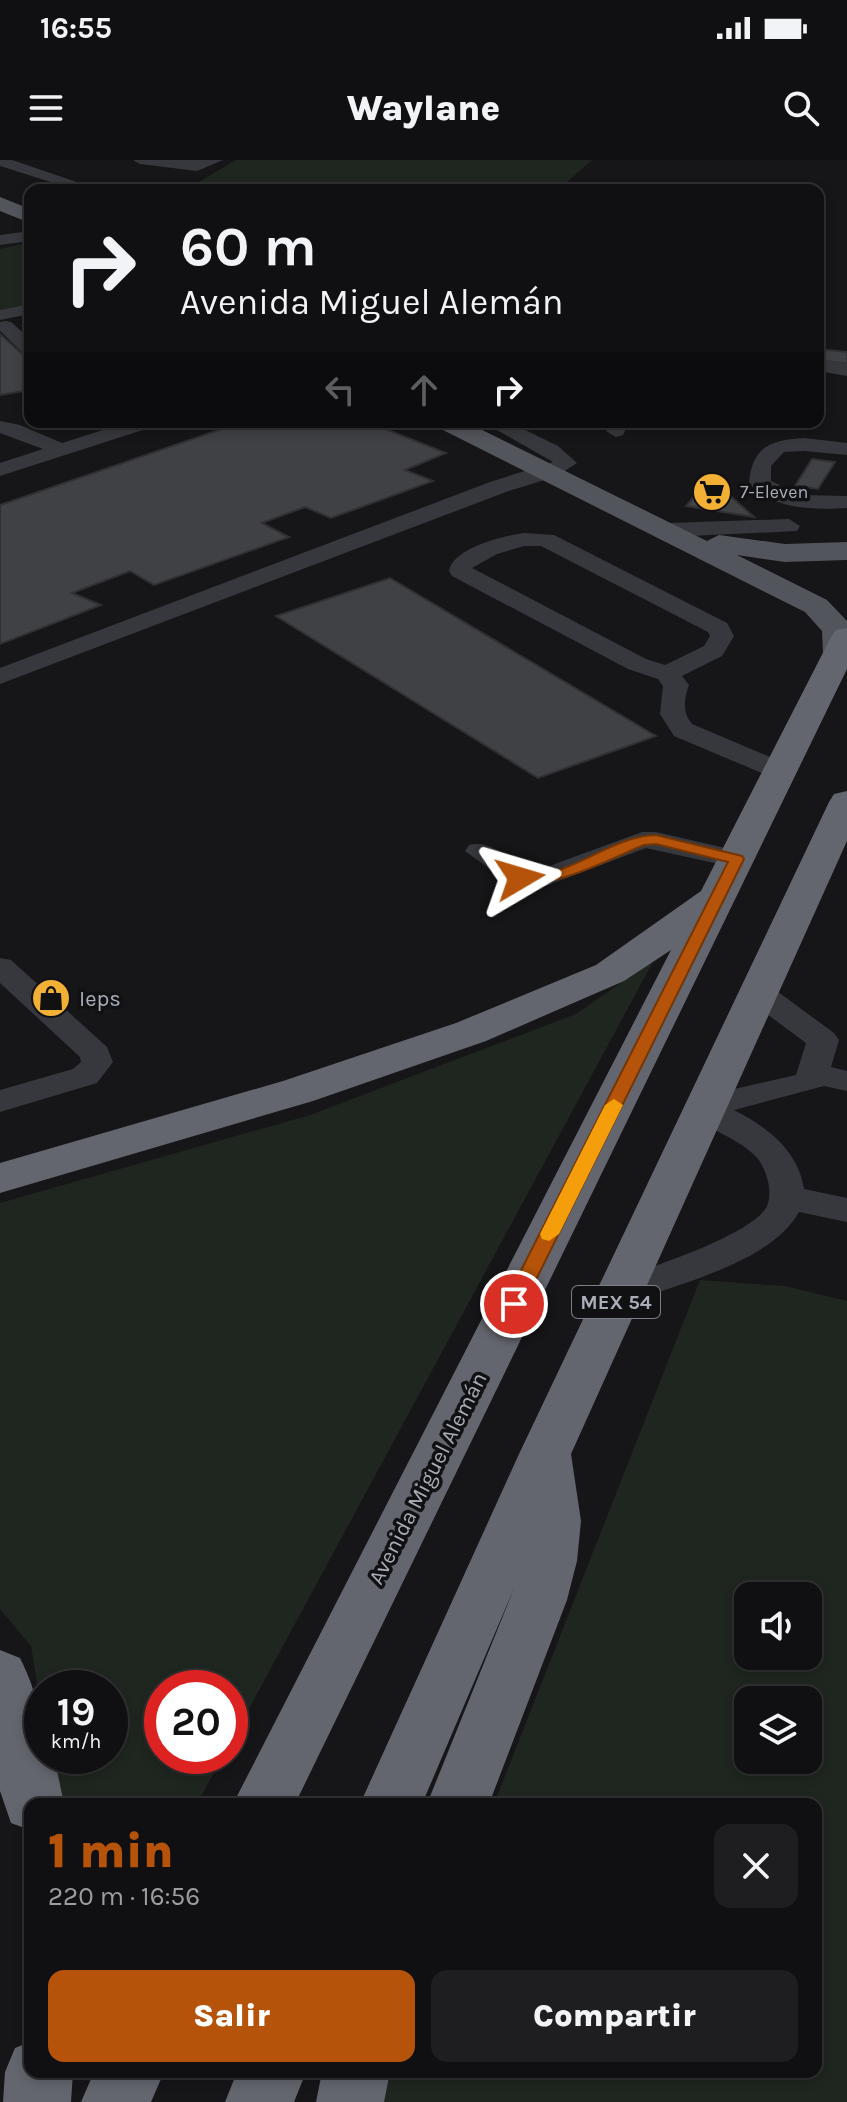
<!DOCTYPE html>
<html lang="es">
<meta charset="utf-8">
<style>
:root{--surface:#101012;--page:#1e1e20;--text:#f1f3f6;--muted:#9c9d9f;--line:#303032;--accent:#b45309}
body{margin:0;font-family:Karla,sans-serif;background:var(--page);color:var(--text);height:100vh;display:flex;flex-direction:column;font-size:30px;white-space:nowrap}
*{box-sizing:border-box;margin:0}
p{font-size:26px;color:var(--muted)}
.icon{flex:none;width:44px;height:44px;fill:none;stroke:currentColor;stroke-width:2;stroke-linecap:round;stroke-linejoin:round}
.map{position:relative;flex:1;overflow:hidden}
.details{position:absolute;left:24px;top:1638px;width:798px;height:280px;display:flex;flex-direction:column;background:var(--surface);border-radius:16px;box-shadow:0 4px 12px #0003,0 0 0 2px var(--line)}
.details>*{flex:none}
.guide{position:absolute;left:24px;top:24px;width:800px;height:244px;border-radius:16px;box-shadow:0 4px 12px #0003,0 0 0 2px var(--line);background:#101012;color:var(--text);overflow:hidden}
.controls{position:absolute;left:734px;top:1422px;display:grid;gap:16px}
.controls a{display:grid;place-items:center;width:88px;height:88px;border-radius:16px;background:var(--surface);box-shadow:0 4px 12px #0003,0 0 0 2px var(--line);font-size:40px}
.speed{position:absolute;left:24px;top:1510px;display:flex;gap:16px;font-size:40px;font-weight:700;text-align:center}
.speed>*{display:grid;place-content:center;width:104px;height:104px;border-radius:50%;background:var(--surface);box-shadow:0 4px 12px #0003,0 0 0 2px var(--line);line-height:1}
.speed small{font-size:20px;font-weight:400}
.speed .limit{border:12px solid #d22;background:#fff;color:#111}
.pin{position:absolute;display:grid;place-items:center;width:68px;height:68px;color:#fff;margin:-34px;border:4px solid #fff;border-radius:50%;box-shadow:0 2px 8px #0007}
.me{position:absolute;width:88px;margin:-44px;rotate:83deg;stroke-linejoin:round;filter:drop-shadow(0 0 6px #0008)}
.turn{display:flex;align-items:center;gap:28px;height:168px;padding:0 24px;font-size:36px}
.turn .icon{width:104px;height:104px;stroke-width:2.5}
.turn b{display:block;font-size:56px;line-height:68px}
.lanes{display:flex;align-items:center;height:76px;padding:0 24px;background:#0003;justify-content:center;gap:40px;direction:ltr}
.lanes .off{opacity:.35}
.round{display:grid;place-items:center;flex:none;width:84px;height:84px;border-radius:16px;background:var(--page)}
.summary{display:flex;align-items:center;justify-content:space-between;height:136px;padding:0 24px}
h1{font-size:48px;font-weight:800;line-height:60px;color:var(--accent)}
.cta{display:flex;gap:16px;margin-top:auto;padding:16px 24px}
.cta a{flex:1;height:92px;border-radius:16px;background:var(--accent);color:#fff;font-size:32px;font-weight:800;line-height:92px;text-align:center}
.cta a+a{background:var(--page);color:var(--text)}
.status{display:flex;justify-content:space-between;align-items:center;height:56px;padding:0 40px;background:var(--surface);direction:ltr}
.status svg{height:22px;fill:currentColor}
header{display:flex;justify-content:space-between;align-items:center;height:104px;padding:0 24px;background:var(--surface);font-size:36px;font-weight:800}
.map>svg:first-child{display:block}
.green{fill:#1e261f;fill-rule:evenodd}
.building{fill:#404145;stroke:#303034;stroke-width:2}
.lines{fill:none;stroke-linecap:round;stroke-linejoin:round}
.minor{fill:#37383d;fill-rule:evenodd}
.major{fill:#53555c;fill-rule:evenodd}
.highway{fill:#63666e;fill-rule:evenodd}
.route{fill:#b45309;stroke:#753606;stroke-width:2}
.slow{fill:#f59e0b}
.labels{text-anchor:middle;stroke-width:7;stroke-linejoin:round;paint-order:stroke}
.far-poi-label{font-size:18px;fill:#a8adb8;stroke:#111113;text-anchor:start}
.shield{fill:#111113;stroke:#7b7e86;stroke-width:2}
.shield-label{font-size:20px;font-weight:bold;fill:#a8adb8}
.poi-label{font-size:22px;fill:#a8adb8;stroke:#111113;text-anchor:start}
.street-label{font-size:22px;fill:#a8adb8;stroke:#111113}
</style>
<div class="status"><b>16:55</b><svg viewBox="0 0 49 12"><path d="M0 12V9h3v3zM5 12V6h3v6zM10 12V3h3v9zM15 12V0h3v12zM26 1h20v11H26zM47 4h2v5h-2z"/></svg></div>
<header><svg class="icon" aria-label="menu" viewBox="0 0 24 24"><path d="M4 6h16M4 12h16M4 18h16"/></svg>Waylane<svg class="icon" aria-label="search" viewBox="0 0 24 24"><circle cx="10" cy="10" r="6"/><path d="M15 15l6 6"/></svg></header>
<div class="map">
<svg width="847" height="1942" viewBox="0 0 847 1942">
<rect width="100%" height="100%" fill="#161618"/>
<path class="green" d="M236 0H592L558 30H185Z
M30 82V145L0 151V89Z
M654 800 230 1584V1528H162V1596H223L197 1644H57L49 1596H110V1528H42V1554L31 1486 0 1449V1043L310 955 576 854Z
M700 1120 785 1126 847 1141V1942H377L389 1912H816V1644H494ZM748 1436H808V1496H748ZM748 1540H808V1600H748Z"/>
<path class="building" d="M0 174 30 201V230L0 235Z
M818 189 847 192V204L818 200Z
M242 262H368L446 293 405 310 433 321 331 358 305 347 262 363 289 377 154 425 130 411 72 433 101 445 0 484V345Z
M812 299 835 302 818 329 795 326Z
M710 318 754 357 686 346Z
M390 418 656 576 538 618 276 456Z"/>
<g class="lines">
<path class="minor" d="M0 0H12L100 30H76L0 6Z
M133 0H223L197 11 140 4Z
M30 71V81L0 85V75Z
M30 144V154L0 160V150Z
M5 161 11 162 30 179V195L23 193 0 171V162Z
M818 199 847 204V216L818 211Z
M0 261 20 265 62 283 128 262H158L155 266 0 316V303L43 289 0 273Z
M483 262H509L558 286 577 303 557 316 506 332 0 524V508L490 322 553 302Z
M609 262H629L623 275 616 277 606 271Z
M804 278 847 283V295L804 291 784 292 771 306V321L801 335 847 336V348C816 350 771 350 749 323 752 287 770 280 804 278Z
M789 359 800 366 797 371 668 377 657 370 668 363Z
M524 373 554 375 727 463 734 476 722 496 682 516 689 525C684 539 682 552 692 564L789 605 793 611 789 617H771L674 576 660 554 663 526 658 519 628 509 452 416 449 411C453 388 503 376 524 373ZM524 386H541L708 472 710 476 704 486 665 505 646 499 472 408 497 394Z
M642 672H656L747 693 751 699 747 705 737 708 646 688 535 730 510 724 465 691 469 685C494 679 511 703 533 712Z
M0 798 11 800 107 887 113 902 97 923 0 952V930L73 909 81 902 80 897 0 823Z
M759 824 770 826 834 873 839 880 831 907 847 911V931L824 926 734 950C767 967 798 990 804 1029L847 1038V1062L799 1052C772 1101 684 1122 634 1141L621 1145 608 1141 602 1132 608 1123C641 1110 753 1076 767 1046 773 1032 767 1011 758 999 740 977 703 970 689 949L695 938 796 915 806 883 748 840 743 833 748 826Z"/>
<path class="major" d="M0 37 30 49V63L0 51Z
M433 262H466L707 381 719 375 785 384 847 382V400L785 402 737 395 827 440 847 461V501L828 500 823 493 822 471 805 452 437 267Z"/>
<path class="highway" d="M847 468V509L295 1644H233L671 790 624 821 486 881 313 941 0 1033V1003L283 921 456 863 596 805 701 731 831 477 836 470Z
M847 631V681L571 1294 581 1361 577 1401 567 1440 489 1644H427L515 1426 422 1644H360L519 1294 829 642 834 634Z
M0 1490 20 1498C37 1532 42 1558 42 1596H54L64 1644H30V1670L11 1663 0 1631Z
M30 1882V1912H73L71 1942H3L5 1912 15 1888Z
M94 1912H164L151 1942H81Z
M237 1912H306L294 1942H225Z
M322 1912H390L384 1942H316Z"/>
</g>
<path class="route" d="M656 675 742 696 744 699 524 1144 521 1149H507L504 1144 728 702 656 684 644 685C616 696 537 738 512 718 521 710 531 716 542 714 579 709 615 676 656 675Z"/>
<path class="slow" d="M614 939 623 945 559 1074 549 1081 542 1079 540 1074 605 945Z"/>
<defs>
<g id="supermarket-disc" transform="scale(2)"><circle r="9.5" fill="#f2b134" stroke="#111113"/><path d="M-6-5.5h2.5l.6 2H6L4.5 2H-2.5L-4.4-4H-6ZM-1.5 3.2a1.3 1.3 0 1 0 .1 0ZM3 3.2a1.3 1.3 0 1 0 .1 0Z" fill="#111"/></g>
<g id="shop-disc" transform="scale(2)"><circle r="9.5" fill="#f2b134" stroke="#111113"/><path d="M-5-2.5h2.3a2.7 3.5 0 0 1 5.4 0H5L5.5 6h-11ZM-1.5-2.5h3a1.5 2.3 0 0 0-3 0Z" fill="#111"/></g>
</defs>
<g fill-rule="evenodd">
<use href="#supermarket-disc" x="712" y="332"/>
<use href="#shop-disc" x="51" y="838"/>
</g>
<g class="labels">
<g class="far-poi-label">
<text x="740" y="338">7-Eleven</text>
</g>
<rect class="shield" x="572" y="1126" width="88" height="32" rx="6"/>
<g class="shield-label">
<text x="616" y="1149">MEX 54</text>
</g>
<g class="poi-label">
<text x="79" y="846">Ieps</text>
</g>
<g class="street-label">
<text transform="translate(427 1318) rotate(-63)" y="8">Avenida Miguel Alemán</text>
</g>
</g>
</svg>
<div class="controls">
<a><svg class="icon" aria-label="sound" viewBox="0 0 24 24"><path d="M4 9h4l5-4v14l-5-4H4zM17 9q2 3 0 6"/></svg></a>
<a><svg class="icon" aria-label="layers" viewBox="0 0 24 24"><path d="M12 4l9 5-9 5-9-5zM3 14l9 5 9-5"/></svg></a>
</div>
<div class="speed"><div>19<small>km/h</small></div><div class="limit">20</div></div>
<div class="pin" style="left:514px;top:1144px;background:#d93025"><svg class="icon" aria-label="arrive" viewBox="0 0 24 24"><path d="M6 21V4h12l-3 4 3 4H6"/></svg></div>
<svg class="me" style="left:520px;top:718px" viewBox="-20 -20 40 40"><path d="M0-17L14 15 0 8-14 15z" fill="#b45309" stroke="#fff" stroke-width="4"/></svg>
<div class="guide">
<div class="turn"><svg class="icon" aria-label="right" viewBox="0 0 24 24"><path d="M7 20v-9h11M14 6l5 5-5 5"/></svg><div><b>60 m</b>Avenida Miguel Alemán</div></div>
<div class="lanes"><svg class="icon off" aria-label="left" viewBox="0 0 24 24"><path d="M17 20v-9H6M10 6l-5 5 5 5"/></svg><svg class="icon off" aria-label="ahead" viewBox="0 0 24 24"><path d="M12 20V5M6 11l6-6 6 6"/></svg><svg class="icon" aria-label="right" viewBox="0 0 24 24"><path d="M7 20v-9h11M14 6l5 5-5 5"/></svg></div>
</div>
<section class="details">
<div class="summary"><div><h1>1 min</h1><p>220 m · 16:56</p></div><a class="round"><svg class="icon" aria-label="close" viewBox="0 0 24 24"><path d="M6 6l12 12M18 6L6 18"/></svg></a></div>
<div class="cta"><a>Salir</a><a>Compartir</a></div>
</section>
</div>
